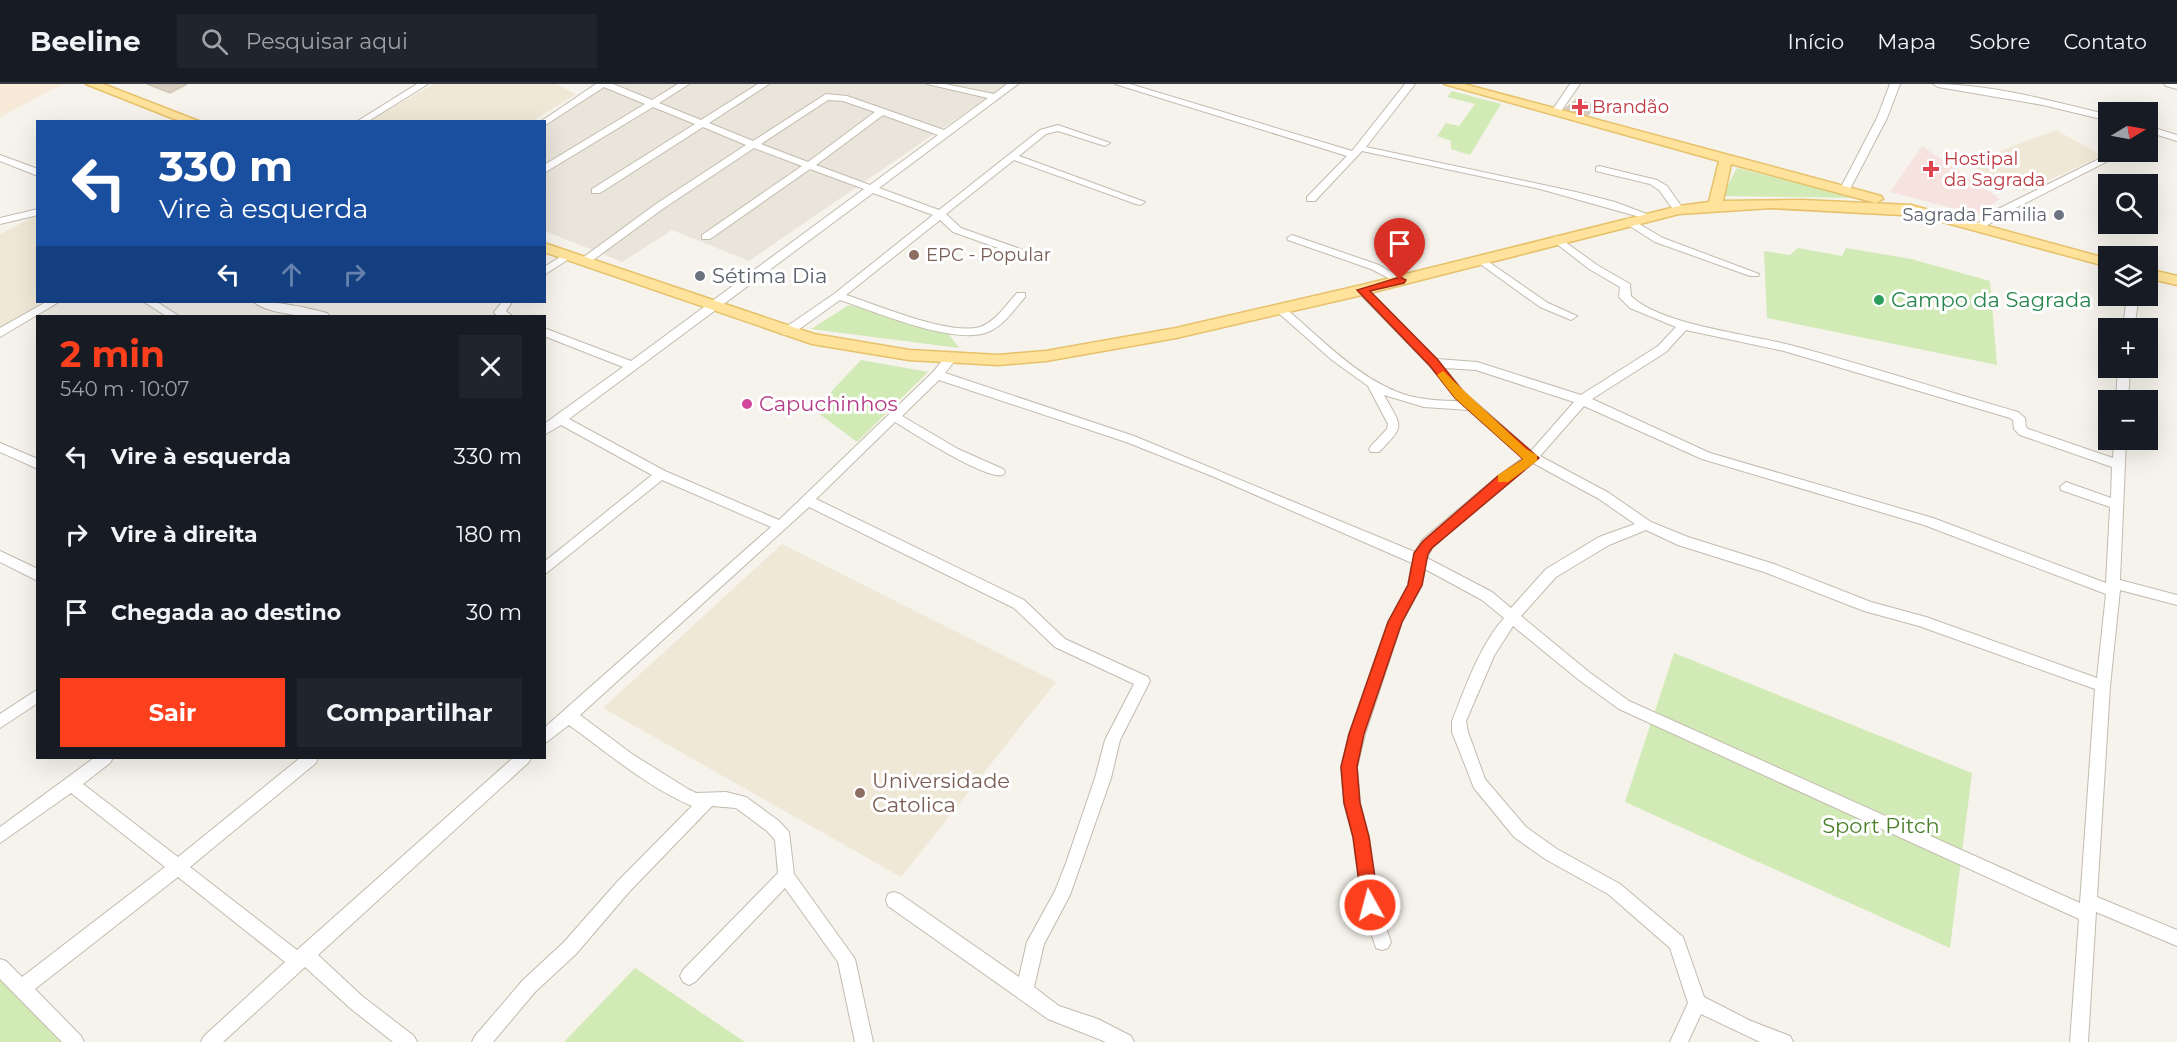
<!DOCTYPE html>
<html lang="pt">
<meta charset="utf-8">
<style>
:root{--surface:#171b24;--page:#20242c;--text:#f1f3f6;--muted:#9ea1a6;--line:#363941;--accent:#fc3f1d}
body{margin:0;font-family:Montserrat,sans-serif;background:var(--page);color:var(--text);height:100vh;display:flex;flex-direction:column;font-size:22px;white-space:nowrap}
*{box-sizing:border-box;margin:0}
p{font-size:20px;color:var(--muted)}
.icon{flex:none;width:33px;height:33px;fill:none;stroke:currentColor;stroke-width:2;stroke-linecap:round;stroke-linejoin:round}
.map{position:relative;flex:1;overflow:hidden}
.panel{position:absolute;left:36px;top:231px;width:510px;height:444px;display:flex;flex-direction:column;background:var(--surface);border-radius:0px;box-shadow:0 6px 24px #0002}
.panel>*{flex:none}
.top-card{position:absolute;left:36px;top:36px;width:510px;height:183px;border-radius:0px;box-shadow:0 6px 24px #0002;background:#1a4fa0;color:#fff;overflow:hidden}
.needle{width:39px;rotate:80deg}
.controls{position:absolute;left:2098px;top:18px;display:grid;gap:12px}
.controls a{display:grid;place-items:center;width:60px;height:60px;border-radius:0px;background:var(--surface);box-shadow:0 6px 24px #0002;font-size:30px}
.pin{position:absolute;display:grid;place-items:center;width:51px;height:51px;color:#fff;margin:-62px -26px;border-radius:50% 50% 50% 0;rotate:-45deg;box-shadow:0 0 6px #0007}
.pin .icon{rotate:45deg}
.me{position:absolute;width:66px;margin:-33px;rotate:353deg;stroke-linejoin:round;filter:drop-shadow(0 0 4px #0008)}
.turn{display:flex;align-items:center;gap:21px;height:126px;padding:0 24px;font-size:27px}
.turn .icon{width:78px;height:78px;stroke-width:2.5}
.turn b{display:block;font-size:42px;line-height:51px}
.lanes{display:flex;align-items:center;height:57px;padding:0 24px;background:#0003;justify-content:center;gap:30px;direction:ltr}
.lanes .off{opacity:.35}
.round{display:grid;place-items:center;flex:none;width:63px;height:63px;border-radius:0px;background:var(--page)}
.overview{display:flex;align-items:center;justify-content:space-between;height:102px;padding:0 24px}
h1{font-size:36px;font-weight:700;line-height:45px;color:var(--accent)}
.button{display:flex;gap:12px;margin-top:auto;padding:12px 24px}
.button a{flex:1;height:69px;border-radius:0px;background:var(--accent);color:#fff;font-size:24px;font-weight:700;line-height:69px;text-align:center}
.button a+a{background:var(--page);color:var(--text)}
ul{padding:0;list-style:none}
li{display:flex;align-items:center;gap:18px;height:78px;padding:0 24px}
li div{flex:1}
li b{display:block;font-size:22px}
li em{font-style:normal}
header{display:flex;align-items:center;gap:36px;box-sizing:border-box;height:84px;padding:0 30px;background:var(--surface);border-bottom:2px solid var(--line)}
header strong{font-size:28px}
nav{display:flex;gap:33px;margin-inline-start:auto;font-size:21px}
.search{width:420px;height:54px;background:var(--page);display:flex;align-items:center;gap:15px;box-sizing:border-box;padding:0 21px;border-radius:0px;color:var(--muted);font-size:22px}
.map>svg:first-child{display:block}
.residential{fill:#eae5da}
.commercial{fill:#f7ead8}
.education{fill:#efe8d6}
.medical{fill:#f6e3e0}
.green{fill:#d2eab5}
.building{fill:#d8cfc1;stroke:#d3c7b4;stroke-width:1.5}
.lines{fill:none;stroke-linecap:round;stroke-linejoin:round}
.minor-casing{stroke:#c2bbae;stroke-width:2}
.major-casing{stroke:#e6c16a;stroke-width:3}
.minor{fill:#fff;fill-rule:evenodd}
.major{fill:#ffe39c;fill-rule:evenodd}
.route{fill:#fc3f1d;stroke:#a42913;stroke-width:1.5}
.slow{fill:#f59e0b}
.health-dot{fill:#e0444e;stroke:#fff;stroke-width:2}
.worship-dot{fill:#6b7280;stroke:#fff;stroke-width:2}
.education-dot{fill:#8d6e63;stroke:#fff;stroke-width:2}
.leisure-dot{fill:#2e9e5b;stroke:#fff;stroke-width:2}
.hotel-dot{fill:#d1479c;stroke:#fff;stroke-width:2}
.labels{text-anchor:middle;stroke-width:6;stroke-linejoin:round;paint-order:stroke}
.far-health-label{font-size:18px;fill:#be3a42;stroke:#fff;text-anchor:start}
.far-worship-label{font-size:18px;fill:#5b616d;stroke:#fff;text-anchor:end}
.far-education-label{font-size:18px;fill:#785e54;stroke:#fff;text-anchor:start}
.worship-label{font-size:21px;fill:#5b616d;stroke:#fff;text-anchor:start}
.leisure-label{font-size:21px;fill:#27864d;stroke:#fff;text-anchor:start}
.hotel-label{font-size:21px;fill:#b23c85;stroke:#fff;text-anchor:start}
.education-label{font-size:21px;fill:#785e54;stroke:#fff;text-anchor:start}
.park-label{font-size:21px;fill:#4a7f2a;stroke:#fff}
</style>
<header>
<strong>Beeline</strong>
<div class="search"><svg class="icon" aria-label="search" viewBox="0 0 24 24"><circle cx="10" cy="10" r="6"/><path d="M15 15l6 6"/></svg>Pesquisar aqui</div>
<nav><a>Início</a><a>Mapa</a><a>Sobre</a><a>Contato</a></nav>
</header>
<div class="map">
<svg width="2177" height="958" viewBox="0 0 2177 958">
<rect width="100%" height="100%" fill="#f6f3ec"/>
<path class="residential" d="M609 0H1007L749 177 672 146 622 178 545 147V103L547 100 545 99V39Z"/>
<path class="commercial" d="M0 0H63L0 33Z"/>
<path class="education" d="M434 0H556L576 10 533 37 367 38Z
M2056 46 2103 72 2024 107 1966 80Z
M35 132 38 133V218H47L0 246V150Z
M782 460 1056 598 901 793 603 624Z"/>
<path class="medical" d="M1922 62 2000 115 1978 131 1890 108Z"/>
<path class="green" d="M1452 7 1501 20 1470 71 1451 65V57L1437 52 1446 39 1459 42 1475 20 1447 13Z
M1737 84 1858 114 1722 112Z
M1798 164 1842 172 1846 164 1911 175 1990 197 1997 281 1767 234 1764 167 1790 171Z
M849 221 947 248 959 264 811 245Z
M861 276 928 288 857 358 814 326Z
M1674 569 1972 689 1950 864 1625 718Z
M635 884 745 958H564Z
M0 893 67 958H0Z"/>
<path class="building" d="M147 0H187L170 9Z
M1576 16 1595 21 1588 31 1565 25Z"/>
<g class="lines">
<g class="minor-casing">
<path id="minor" d="M417 0H428L367 38H356Z
M596 0H613L652 16 678 0H689L659 19 701 36 758 0H769L709 39 753 57 826 10 847 12 944 46 988 14 927 0H945L994 10 1007 0H1018L879 104 939 126 1040 46 1058 41 1110 59 1105 62 1058 47 1046 50 1019 72 1145 118 1140 121 1136 120 1014 76 946 130 961 144 1026 167V171H1018L953 148 940 136 846 211C878 221 949 252 980 243 995 238 1007 220 1017 209H1025V213C1014 226 1003 242 988 248 954 262 874 227 840 216L791 251H783V245L834 210 933 131 873 109 569 335 665 387 779 436 933 288 947 271 951 270 957 274 945 289 1134 352 1415 468 1422 456 1498 392 1523 374 1469 326 1424 323 1384 311C1402 344 1406 340 1379 368H1371L1369 365 1371 362 1387 345 1388 340 1368 302 1332 276 1275 226 1281 222 1285 224C1322 255 1361 298 1409 312 1425 316 1443 317 1460 317L1430 282 1358 208V204H1366L1437 275 1477 278 1581 311 1658 262 1676 243 1630 224 1619 213 1620 203 1589 185 1553 157 1552 155 1557 152 1597 181 1630 200 1631 212C1659 240 1746 250 1786 260 1864 280 1941 306 2018 328L2025 334 2026 343 2028 345 2113 374 2114 356H2126L2120 496 2177 511V521L2120 506 2110 602 2097 813 2177 846V862L2096 828 2088 958H2070L2079 835 1619 625 1579 596 1513 542 1494 572 1466 637 1468 648 1485 695 1526 743 1557 765 1620 800 1683 853 1704 913 1751 937 1790 952 1793 958H1760L1701 930 1688 958H1670L1688 919 1670 864 1608 810 1545 775 1514 753 1474 704 1452 648V637C1466 602 1479 563 1504 534L1482 516 1425 485 1422 501 1402 538 1365 650 1357 683 1360 719 1369 753 1378 821 1391 858 1388 864 1382 866 1376 864 1362 821 1353 753 1344 719 1341 683 1349 650 1388 538 1408 501 1412 479 1212 392 1126 358 939 296 902 332 958 365 1003 385 1005 388 1003 391C986 396 913 349 895 338L816 415 1024 516 1065 555 1148 593 1150 597 1120 656 1111 694 1070 811 1044 860 1034 903 1059 922 1098 935 1131 952 1134 958H1106L1048 935 888 822 886 816 888 810 894 808 900 810 1019 893 1027 858 1055 807 1066 779 1095 694 1105 656 1134 600 1055 563 1014 524 809 423 580 631 632 670 688 705 696 709 726 708 746 713 779 737 789 748 794 790 855 875 873 958H855L838 878 785 804 695 898 689 901 683 898 680 892 683 886 778 789 775 756 767 747 736 724 712 722 629 808 576 870 535 908 493 958H472L475 952 523 896 564 858 617 798 692 722C647 703 608 669 569 641L544 660V644L771 443 662 396 544 491V478L652 391 561 341 544 351V340L623 283 544 252V244L631 277 864 105 810 85 710 155H702V151L802 82 754 64 664 124 589 179H581V175L656 120 746 61 703 43 600 109H592V105L695 40 653 23 544 89V81L645 20 604 3 547 40 540 38ZM828 16 843 17 875 28 808 78 761 60ZM883 31 938 51 870 101 816 81ZM1686 246 1784 267 2010 334 2013 336 2014 345 2020 351 2112 383 2111 414 2066 398 2060 403 2061 406 2110 423 2106 499 1933 434 1710 369 1592 315 1666 268ZM1444 284 1476 286 1574 318 1531 367 1464 308ZM1584 322 1702 375 1924 441 2106 510 2097 594 1926 533 1871 518 1774 480 1688 453 1651 438 1609 409 1540 372ZM1533 379 1599 415 1635 440 1599 453 1546 485 1511 524 1492 508 1427 474 1432 464 1506 398ZM1646 446 1678 461 1764 488 1864 527 1919 542 2095 605 2080 819 1629 617 1589 588 1521 532 1556 493 1609 461Z
M1115 0H1130L1352 67 1405 0H1415L1366 63 1576 108 1615 118 1652 132 1647 135 1540 105 1362 67 1315 117H1307V113L1347 72Z
M1570 0H1580L1559 30H1553L1551 28Z
M1890 0H1900L1887 34 1849 107 1844 110 1840 109 1839 107 1877 34Z
M1933 0C1992 0 2052 17 2109 31V37L2043 21 1938 3Z
M2164 0H2177V5L2166 2Z
M2148 42 2177 51V57L2148 48Z
M0 71 38 85V92L0 77Z
M2103 73 2108 76 2106 78 2004 130 1982 145H1974L1973 143 1996 126Z
M1599 82 1657 96 1667 102 1684 126 1679 129 1675 128 1659 106 1650 100 1596 87V83Z
M38 125V131L0 140V134Z
M1629 134 1663 154 1759 190 1758 192H1750L1655 158 1625 139 1624 137Z
M1292 151 1379 181 1405 196 1400 199 1396 198 1371 185 1288 156 1287 154Z
M568 168 573 171 572 173 544 191V183Z
M1480 172 1548 219 1577 232 1571 236 1540 223 1476 177 1475 175Z
M2127 212H2139L2134 244H2123Z
M46 218H59L0 253V244Z
M144 218H157L179 232H166Z
M254 218C272 216 309 224 327 229L329 232C312 234 267 230 254 218Z
M502 218H512L506 227 512 232 496 231 494 228Z
M2118 284H2130L2128 316H2116Z
M0 359 38 375V385L0 368Z
M0 467 38 485V497L0 478Z
M38 605V619L0 644V630Z
M94 674H113L110 679 83 700 178 773 300 674H318L316 679 190 783 297 866 513 674H531L528 679 318 871 362 912 414 952 417 958H393L350 924 305 883 223 958H201L204 952 285 878 178 793 35 905 81 952 84 958H62L0 895V875L6 877 22 893 165 783 71 709 0 759V743Z"/>
</g>
<g class="major-casing">
<path id="major" d="M86 0H103L201 38H182Z
M1444 0H1464L1881 112 1883 115 1876 119 1731 80 1723 117 1801 116 1911 121 2109 175V183L1921 132 1771 124 1679 130 1362 211 1176 254 1046 277 998 281 909 276 812 260 544 168V159L814 250 909 266 998 271 1046 267 1176 244 1362 201 1679 122 1709 118 1719 77Z
M2148 185 2177 192V201L2148 194Z"/>
</g>
<use href="#minor" class="minor"/>
<use href="#major" class="major"/>
</g>
<path class="route" d="M1400 193 1406 196 1404 199 1370 207 1438 276 1464 309 1539 374 1432 464 1428 470 1422 501 1402 538 1364 650 1357 683 1360 719 1369 753 1379 821 1376 827 1370 829 1364 827 1362 821 1353 753 1344 719 1341 683 1349 650 1388 538 1408 501 1414 469 1423 457 1498 392 1523 375 1455 314 1430 282 1357 206Z"/>
<path class="slow" d="M1443 287 1526 365 1537 371V377L1508 398H1498V391L1523 375 1455 314 1437 291Z"/>
<g class="health-dot">
<path d="M1577 14h6v6h6v6h-6v6h-6v-6h-6v-6h6z"/>
<path d="M1928 76h6v6h6v6h-6v6h-6v-6h-6v-6h6z"/>
</g>
<g class="worship-dot">
<circle cx="2059" cy="131" r="6"/>
<circle cx="700" cy="192" r="6"/>
</g>
<g class="education-dot">
<circle cx="914" cy="171" r="6"/>
<circle cx="860" cy="709" r="6"/>
</g>
<circle class="leisure-dot" cx="1879" cy="216" r="6"/>
<circle class="hotel-dot" cx="747" cy="320" r="6"/>
<g class="labels">
<g class="far-health-label">
<text x="1592" y="29">Brandão</text>
<text x="1944" y="81">Hostipal<tspan x="1944" dy="21">da Sagrada</tspan></text>
</g>
<g class="far-worship-label">
<text x="2047" y="137">Sagrada Familia</text>
</g>
<g class="far-education-label">
<text x="926" y="177">EPC - Popular</text>
</g>
<g class="worship-label">
<text x="712" y="199">Sétima Dia</text>
</g>
<g class="leisure-label">
<text x="1891" y="223">Campo da Sagrada</text>
</g>
<g class="hotel-label">
<text x="759" y="327">Capuchinhos</text>
</g>
<g class="education-label">
<text x="872" y="704">Universidade<tspan x="872" dy="24">Catolica</tspan></text>
</g>
<g class="park-label">
<text x="1881" y="749">Sport Pitch</text>
</g>
</g>
</svg>
<div class="controls">
<a><svg class="needle" viewBox="-14 -14 28 28"><path d="M0-13l5 13h-10z" fill="#e53935"/><path d="M0 13l5-13h-10z" fill="#9ea1a6"/></svg></a>
<a><svg class="icon" aria-label="search" viewBox="0 0 24 24"><circle cx="10" cy="10" r="6"/><path d="M15 15l6 6"/></svg></a>
<a><svg class="icon" aria-label="layers" viewBox="0 0 24 24"><path d="M12 4l9 5-9 5-9-5zM3 14l9 5 9-5"/></svg></a>
<a>+</a>
<a>−</a>
</div>
<div class="pin" style="left:1400px;top:196px;background:#d93025"><svg class="icon" aria-label="arrive" viewBox="0 0 24 24"><path d="M6 21V4h12l-3 4 3 4H6"/></svg></div>
<svg class="me" style="left:1370px;top:821px" viewBox="-20 -20 40 40"><circle r="17" fill="#fc3f1d" stroke="#fff" stroke-width="3"/><path d="M0-11L8 9 0 5-8 9z" fill="#fff"/></svg>
<div class="top-card">
<div class="turn"><svg class="icon" aria-label="left" viewBox="0 0 24 24"><path d="M17 20v-9H6M10 6l-5 5 5 5"/></svg><div><b>330 m</b>Vire à esquerda</div></div>
<div class="lanes"><svg class="icon" aria-label="left" viewBox="0 0 24 24"><path d="M17 20v-9H6M10 6l-5 5 5 5"/></svg><svg class="icon off" aria-label="ahead" viewBox="0 0 24 24"><path d="M12 20V5M6 11l6-6 6 6"/></svg><svg class="icon off" aria-label="right" viewBox="0 0 24 24"><path d="M7 20v-9h11M14 6l5 5-5 5"/></svg></div>
</div>
<section class="panel">
<div class="overview"><div><h1>2 min</h1><p>540 m · 10:07</p></div><a class="round"><svg class="icon" aria-label="close" viewBox="0 0 24 24"><path d="M6 6l12 12M18 6L6 18"/></svg></a></div>
<ul>
<li><svg class="icon" aria-label="left" viewBox="0 0 24 24"><path d="M17 20v-9H6M10 6l-5 5 5 5"/></svg><div><b>Vire à esquerda</b></div><em>330 m</em></li>
<li><svg class="icon" aria-label="right" viewBox="0 0 24 24"><path d="M7 20v-9h11M14 6l5 5-5 5"/></svg><div><b>Vire à direita</b></div><em>180 m</em></li>
<li><svg class="icon" aria-label="arrive" viewBox="0 0 24 24"><path d="M6 21V4h12l-3 4 3 4H6"/></svg><div><b>Chegada ao destino</b></div><em>30 m</em></li>
</ul>
<div class="button"><a>Sair</a><a>Compartilhar</a></div>
</section>
</div>
